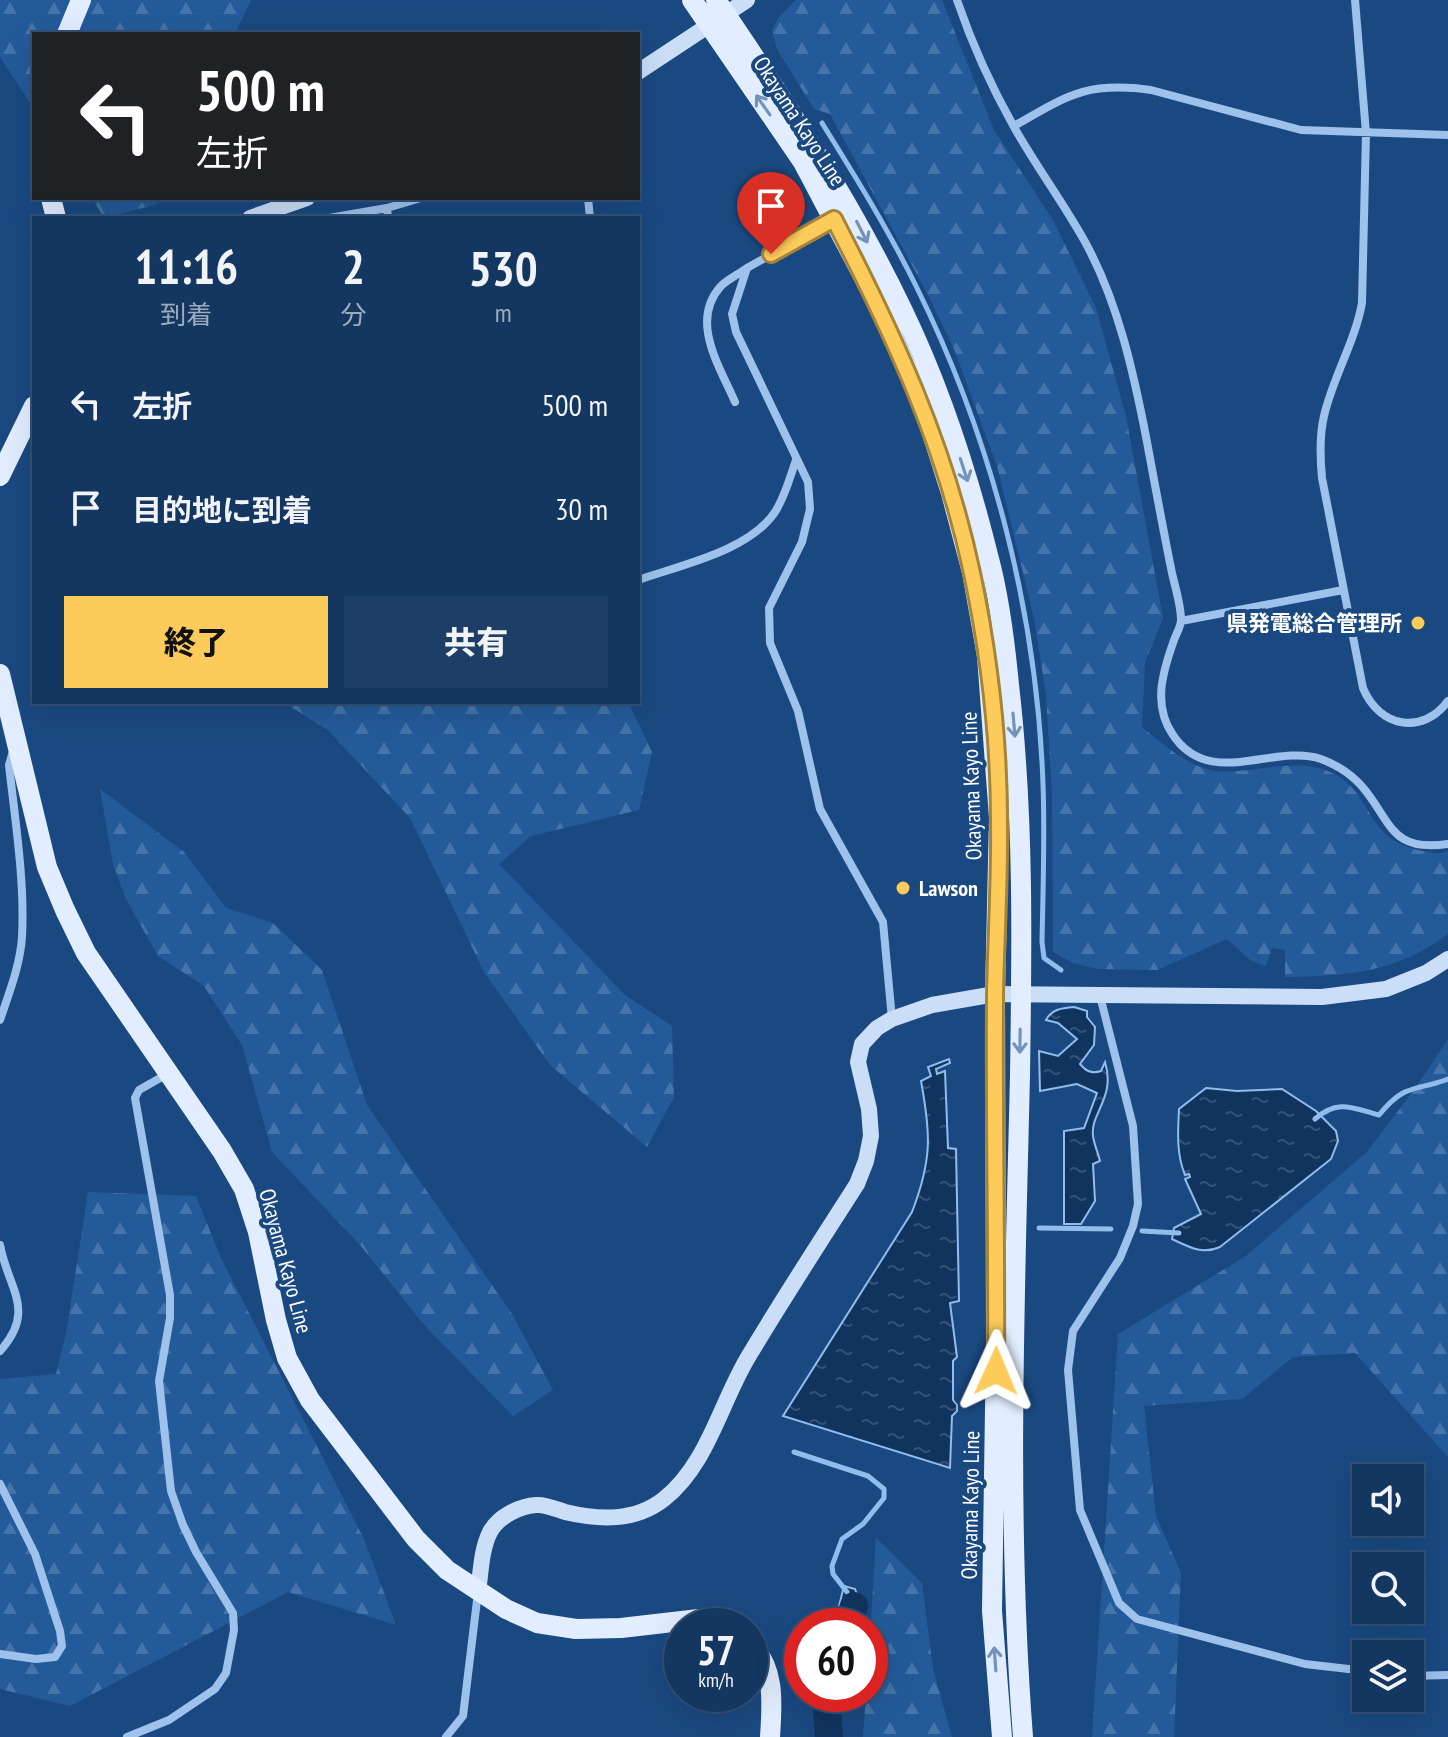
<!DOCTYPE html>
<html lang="ja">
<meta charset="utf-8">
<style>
:root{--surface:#143761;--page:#1d3f67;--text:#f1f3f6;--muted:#9dacbd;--line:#335176;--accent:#fdcb5a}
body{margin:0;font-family:"PT Sans Narrow","Noto Sans JP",sans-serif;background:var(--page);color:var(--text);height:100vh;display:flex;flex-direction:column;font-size:30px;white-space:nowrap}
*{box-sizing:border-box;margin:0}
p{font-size:26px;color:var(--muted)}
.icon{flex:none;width:44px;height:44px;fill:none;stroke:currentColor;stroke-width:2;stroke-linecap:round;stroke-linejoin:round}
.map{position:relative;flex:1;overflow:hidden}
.sheet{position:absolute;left:32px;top:216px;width:608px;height:488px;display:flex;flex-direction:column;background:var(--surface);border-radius:0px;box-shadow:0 8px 32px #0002,0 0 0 2px var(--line)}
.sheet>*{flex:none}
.banner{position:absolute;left:32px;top:32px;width:608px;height:168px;border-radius:0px;box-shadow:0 8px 32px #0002,0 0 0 2px var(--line);background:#202124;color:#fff;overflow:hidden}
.buttons{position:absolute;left:1352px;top:1464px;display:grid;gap:16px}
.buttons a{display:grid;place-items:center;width:72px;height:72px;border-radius:0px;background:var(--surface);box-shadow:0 8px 32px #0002,0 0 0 2px var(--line);font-size:40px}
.speed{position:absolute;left:664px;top:1608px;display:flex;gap:16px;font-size:40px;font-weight:700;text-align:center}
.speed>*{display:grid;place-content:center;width:104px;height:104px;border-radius:50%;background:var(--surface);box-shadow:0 8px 32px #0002,0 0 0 2px var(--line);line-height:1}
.speed small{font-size:20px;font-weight:400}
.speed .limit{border:12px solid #d22;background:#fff;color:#111}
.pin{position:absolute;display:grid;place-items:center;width:68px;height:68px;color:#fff;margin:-82px -34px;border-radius:50% 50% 50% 0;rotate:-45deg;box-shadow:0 0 8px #0007}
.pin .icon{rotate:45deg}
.me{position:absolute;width:88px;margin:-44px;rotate:1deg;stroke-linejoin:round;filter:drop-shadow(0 0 6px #0008)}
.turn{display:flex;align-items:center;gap:28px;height:168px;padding:0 32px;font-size:36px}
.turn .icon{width:104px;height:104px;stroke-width:2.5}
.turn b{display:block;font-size:56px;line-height:68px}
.eta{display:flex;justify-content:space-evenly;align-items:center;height:136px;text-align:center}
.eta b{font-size:48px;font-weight:800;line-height:56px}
.cta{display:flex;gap:16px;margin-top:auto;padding:16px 32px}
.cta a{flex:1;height:92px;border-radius:0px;background:var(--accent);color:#111;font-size:32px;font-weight:800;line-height:92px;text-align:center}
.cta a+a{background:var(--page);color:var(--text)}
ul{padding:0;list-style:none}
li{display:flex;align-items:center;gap:24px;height:104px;padding:0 32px}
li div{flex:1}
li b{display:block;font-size:30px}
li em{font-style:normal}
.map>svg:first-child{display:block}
.forest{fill:url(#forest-firs)}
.water{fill:url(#water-ripples);stroke:#91bded;stroke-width:2}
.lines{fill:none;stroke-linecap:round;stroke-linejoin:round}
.stream{stroke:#91bded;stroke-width:5}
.river{stroke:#11345f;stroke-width:28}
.street{stroke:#9ec2eb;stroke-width:8}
.secondary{stroke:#cadef8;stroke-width:16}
.primary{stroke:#e2eeff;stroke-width:20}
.oneway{stroke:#7493ba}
.route-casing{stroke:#a4843a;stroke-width:20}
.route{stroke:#fdcb5a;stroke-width:14}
.poi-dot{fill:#fdcb5a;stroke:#1a4981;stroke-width:3}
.labels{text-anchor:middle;stroke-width:8;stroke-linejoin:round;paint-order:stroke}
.street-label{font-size:22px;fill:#fff;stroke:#1a4981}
.poi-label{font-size:22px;font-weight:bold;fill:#fff;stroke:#1a4981;text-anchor:end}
</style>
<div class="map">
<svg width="1448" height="1737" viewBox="0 0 1448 1737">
<defs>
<pattern id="forest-firs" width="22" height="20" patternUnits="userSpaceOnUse" patternTransform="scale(2)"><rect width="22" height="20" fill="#235b9a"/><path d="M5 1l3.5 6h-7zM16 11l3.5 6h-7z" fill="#4474a9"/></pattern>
<pattern id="water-ripples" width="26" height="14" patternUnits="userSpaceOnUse" patternTransform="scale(2)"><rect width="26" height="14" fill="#11345f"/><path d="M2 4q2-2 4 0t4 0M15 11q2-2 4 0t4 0" fill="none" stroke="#355277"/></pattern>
</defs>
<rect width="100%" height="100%" fill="#1a4981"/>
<path class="forest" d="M0 0H251L235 34H34V109L0 57Z
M796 0H942L994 130 1053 220 1096 308 1126 416 1163 618 1145 662 1142 727C1161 743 1190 768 1215 771 1253 775 1292 756 1330 772 1375 791 1362 841 1424 851 1433 853 1440 855 1448 851V934C1396 973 1347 976 1285 977V950L1272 948 1266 966 1250 960 1227 939 1157 970 1098 969 1073 963 1053 952 1052 794 1046 695 1034 618 997 466 954 349 926 291 830 114 814 109 777 49 772 30 778 18Z
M92 198H160L158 204 104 218Z
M283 702H628L652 752 639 810 531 836 499 864 625 995 672 1026 674 1097 647 1147 550 1065 484 972 410 818 328 730Z
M100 789 184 852 226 908 273 923 322 970 367 1105 512 1314 553 1390 513 1416 427 1328 360 1245 272 1152 242 1045 204 986 158 956 126 899 113 864Z
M1448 1039V1457L1355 1353 1293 1357 1242 1399 1144 1406 1156 1516 1181 1573 1174 1737H1092L1118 1334 1246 1256 1367 1152 1417 1086Z
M88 1192 196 1196 221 1258 364 1539 396 1625 288 1592 70 1706 0 1689V1379L56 1374 66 1334Z
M876 1538 922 1583 933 1669 952 1737H863L866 1694H870V1635Z"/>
<path class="water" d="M1074 1007 1087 1011V1017L1095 1027 1094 1045 1080 1064C1086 1071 1091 1074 1101 1071L1105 1062C1116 1098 1090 1113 1093 1136 1094 1144 1098 1153 1100 1161L1093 1164 1095 1201 1081 1224H1064V1131L1084 1128 1097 1093 1077 1084 1040 1091 1039 1051 1058 1056 1077 1039 1058 1023 1046 1020C1052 1009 1062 1008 1074 1007Z
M949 1059 950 1063 936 1069 937 1074 945 1071 948 1148 956 1149 959 1301 950 1303 957 1357 953 1361V1400L957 1405V1411L952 1416 950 1468 783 1416 912 1212C932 1160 931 1135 921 1081L931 1076 928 1067Z
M1206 1088 1237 1091 1282 1089 1316 1111 1336 1131 1338 1141 1331 1159 1220 1247C1202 1255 1189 1247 1172 1239L1174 1228 1201 1214 1185 1179 1190 1177 1189 1174 1185 1175C1176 1153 1178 1131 1179 1109Z
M844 1586 855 1589 864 1615 839 1606Z"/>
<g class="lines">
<path class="stream" d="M822 123C855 176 888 229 916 286 992 439 1037 613 1043 784 1045 836 1043 889 1042 942L1044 958 1061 970
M1315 1119C1338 1099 1352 1108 1379 1115 1405 1083 1413 1092 1448 1079
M1039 1228 1111 1229
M1142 1231 1179 1233
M794 1452 868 1476 884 1489V1498L863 1524 842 1539 832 1566 833 1574 847 1592"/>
<path class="river" d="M847 1626 854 1606
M826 1694 829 1737"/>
<path class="street" d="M957 0C972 44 991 86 1014 127 1036 166 1062 201 1084 240 1118 301 1134 374 1147 442 1155 485 1163 529 1172 573 1175 587 1181 605 1181 620 1181 627 1175 636 1173 643 1162 674 1153 706 1173 735 1210 790 1273 743 1321 759 1337 765 1354 776 1365 790 1392 824 1392 852 1448 844
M1355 0 1366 133 1362 303C1355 342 1333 377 1324 416 1319 437 1320 457 1322 478L1363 688C1379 727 1422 736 1448 701
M1014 126C1067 96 1086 81 1151 90L1301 130 1448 135
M588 198 590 218
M329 218 387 208
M388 218 387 208 421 198
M833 220 747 268 732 314 736 332 808 482 810 509 802 542 769 608 770 643 798 711 820 809 883 922 892 1019
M735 402C720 367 689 321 721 286 728 279 739 274 747 268
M638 580C681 565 749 551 775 512 785 497 790 477 796 460
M1181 621 1343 590
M1100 996 1133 1126 1138 1204 1133 1226 1120 1258 1073 1331 1068 1370 1080 1510 1119 1603 1137 1619 1305 1664 1366 1671
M0 1020C9 993 20 966 22 937 25 881 15 820 9 765L13 751
M0 1245C8 1289 37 1310 0 1351
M0 1484 35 1554 60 1631 62 1646 55 1657 36 1659 0 1654
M1410 1676 1448 1675
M127 1737 169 1720 215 1689 226 1673 234 1630 233 1613 196 1552 183 1525 171 1491 159 1381 170 1318V1295L135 1098 139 1090 169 1073
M446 1737 463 1716 478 1592"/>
<path class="secondary" d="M638 72 747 0
M250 218 307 198
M478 1592C481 1572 481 1550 490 1532 498 1517 519 1506 536 1505 545 1504 556 1509 565 1512 599 1520 635 1522 664 1499 707 1465 720 1405 747 1359 782 1300 820 1242 857 1184L866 1161 871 1136 869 1109 858 1062 862 1044 877 1028 892 1019 932 1005 995 994 1322 997 1386 989 1426 973 1448 959"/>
<path class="primary" d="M692 0 803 162 882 312 924 408 951 493 972 572 987 656 999 818 995 994 996 1341 992 1611 1002 1737
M716 0C784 100 851 202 903 311 941 390 968 474 989 559 1000 600 1005 643 1009 685 1024 814 1022 945 1020 1075 1015 1295 1006 1517 1023 1737
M67 34 81 0
M51 198 56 218
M0 476 34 406
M0 674 47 867 65 910 86 953 222 1151 244 1189 258 1232 276 1320 287 1358 310 1400 416 1539 447 1570 506 1609 537 1623 576 1629 621 1628 699 1619 728 1626
M750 1644C776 1668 772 1705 770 1737"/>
</g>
<defs><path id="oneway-shaft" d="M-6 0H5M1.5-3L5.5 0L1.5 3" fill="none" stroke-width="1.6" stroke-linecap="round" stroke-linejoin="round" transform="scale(2)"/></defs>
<g class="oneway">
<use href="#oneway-shaft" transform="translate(763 105) rotate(-125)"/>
<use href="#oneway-shaft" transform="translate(862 232) rotate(63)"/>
<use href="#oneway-shaft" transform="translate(964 470) rotate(72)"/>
<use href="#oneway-shaft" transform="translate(1014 725) rotate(85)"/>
<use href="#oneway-shaft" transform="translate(1020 1041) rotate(91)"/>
<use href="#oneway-shaft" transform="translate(995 1659) rotate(-94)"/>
</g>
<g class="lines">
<g class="route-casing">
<path id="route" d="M771 254 834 219C894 335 945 445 972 573 989 654 999 738 999 820 1000 878 996 937 995 996 994 1121 997 1246 996 1371"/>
</g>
<use href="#route" class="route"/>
</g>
<g class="poi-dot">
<circle cx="1418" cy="623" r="8"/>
<circle cx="903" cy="888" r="8"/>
</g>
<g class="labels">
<g class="street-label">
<text transform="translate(800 121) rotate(57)" y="8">Okayama Kayo Line</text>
<text transform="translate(971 786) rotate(-92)" y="8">Okayama Kayo Line</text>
<text transform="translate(286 1261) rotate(75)" y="8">Okayama Kayo Line</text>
<text transform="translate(970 1505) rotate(-89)" y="8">Okayama Kayo Line</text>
</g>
<g class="poi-label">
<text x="1402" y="631">県発電総合管理所</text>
<text x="919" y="896" text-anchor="start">Lawson</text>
</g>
</g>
</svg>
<div class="buttons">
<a><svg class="icon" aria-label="sound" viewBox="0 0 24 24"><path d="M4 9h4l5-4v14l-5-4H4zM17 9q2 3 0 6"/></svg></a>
<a><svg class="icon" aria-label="search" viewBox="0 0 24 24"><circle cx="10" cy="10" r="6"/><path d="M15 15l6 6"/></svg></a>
<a><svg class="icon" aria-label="layers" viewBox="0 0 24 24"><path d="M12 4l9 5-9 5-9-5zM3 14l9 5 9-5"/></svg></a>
</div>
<div class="speed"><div>57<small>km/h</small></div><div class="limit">60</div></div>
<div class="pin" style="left:771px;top:254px;background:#d93025"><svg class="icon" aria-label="arrive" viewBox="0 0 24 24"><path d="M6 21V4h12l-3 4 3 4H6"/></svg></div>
<svg class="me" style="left:996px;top:1371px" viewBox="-20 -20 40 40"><path d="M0-17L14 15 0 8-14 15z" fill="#fdcb5a" stroke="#fff" stroke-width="4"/></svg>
<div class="banner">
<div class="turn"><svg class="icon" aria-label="left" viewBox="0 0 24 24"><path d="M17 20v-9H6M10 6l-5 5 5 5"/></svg><div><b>500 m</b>左折</div></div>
</div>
<section class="sheet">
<div class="eta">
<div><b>11:16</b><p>到着</p></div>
<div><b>2</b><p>分</p></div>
<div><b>530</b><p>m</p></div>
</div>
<ul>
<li><svg class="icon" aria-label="left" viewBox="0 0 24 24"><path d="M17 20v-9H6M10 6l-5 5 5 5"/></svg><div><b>左折</b></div><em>500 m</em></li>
<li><svg class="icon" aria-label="arrive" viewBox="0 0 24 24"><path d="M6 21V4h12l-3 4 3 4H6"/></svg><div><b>目的地に到着</b></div><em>30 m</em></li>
</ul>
<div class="cta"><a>終了</a><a>共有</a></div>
</section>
</div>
